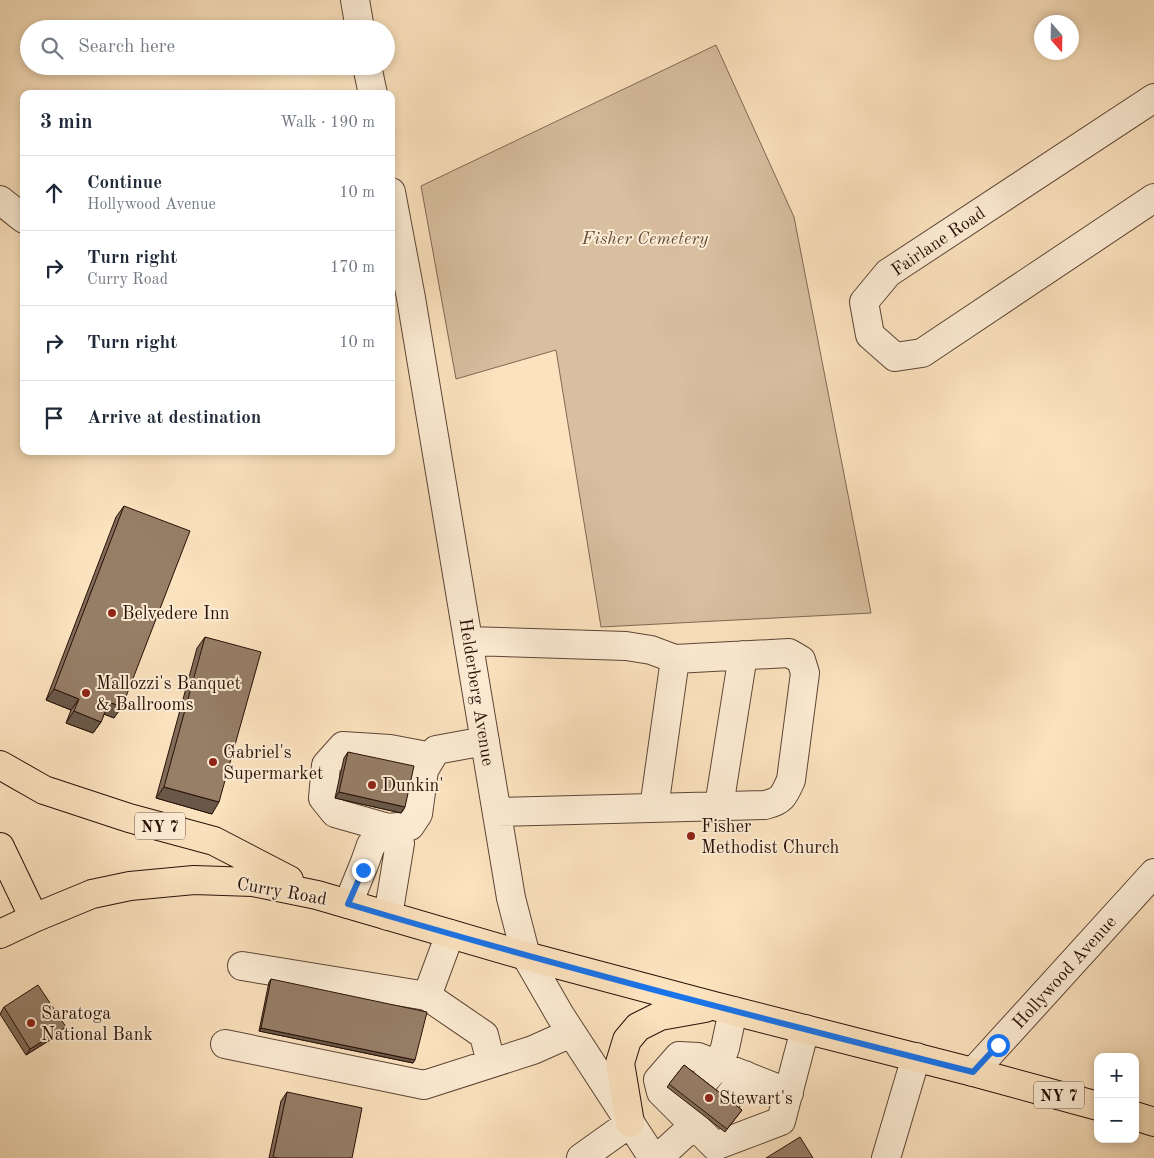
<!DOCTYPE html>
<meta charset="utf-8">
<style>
:root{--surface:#fff;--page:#f2f2f3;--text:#1f2937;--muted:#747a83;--line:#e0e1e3}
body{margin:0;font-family:"Old Standard TT",serif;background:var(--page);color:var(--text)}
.controls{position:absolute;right:15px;bottom:15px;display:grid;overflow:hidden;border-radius:10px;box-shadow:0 2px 8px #0003}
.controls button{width:45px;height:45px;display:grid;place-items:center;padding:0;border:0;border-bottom:1px solid var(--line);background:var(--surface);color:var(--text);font:25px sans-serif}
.compass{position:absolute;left:1034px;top:15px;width:45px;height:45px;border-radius:50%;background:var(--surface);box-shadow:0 2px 8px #0003;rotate:160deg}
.stop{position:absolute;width:15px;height:15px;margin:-11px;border:4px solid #1a73e8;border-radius:50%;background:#fff}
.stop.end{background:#1a73e8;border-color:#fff;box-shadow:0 1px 5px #0008}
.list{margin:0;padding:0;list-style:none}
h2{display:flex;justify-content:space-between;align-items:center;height:65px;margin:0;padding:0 20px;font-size:21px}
h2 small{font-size:16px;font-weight:400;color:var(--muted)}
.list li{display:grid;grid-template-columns:32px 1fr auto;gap:15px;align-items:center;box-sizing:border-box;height:75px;padding:0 20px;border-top:1px solid var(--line)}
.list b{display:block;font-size:19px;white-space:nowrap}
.list p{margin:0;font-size:16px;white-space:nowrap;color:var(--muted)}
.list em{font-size:16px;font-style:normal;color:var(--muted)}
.icon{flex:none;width:28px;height:28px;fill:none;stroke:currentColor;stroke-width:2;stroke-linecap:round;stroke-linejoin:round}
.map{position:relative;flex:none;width:1154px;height:1158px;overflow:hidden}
.search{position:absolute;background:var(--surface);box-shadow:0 2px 8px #0003;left:20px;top:20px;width:375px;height:55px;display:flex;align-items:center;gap:12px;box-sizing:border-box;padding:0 18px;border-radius:28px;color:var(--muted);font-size:19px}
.panel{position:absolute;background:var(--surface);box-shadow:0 2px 8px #0003;left:20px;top:90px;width:375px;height:365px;border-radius:10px}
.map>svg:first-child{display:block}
.green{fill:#d8bfa0;stroke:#806854}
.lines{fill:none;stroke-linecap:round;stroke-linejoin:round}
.minor-casing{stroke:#5d4535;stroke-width:30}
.major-casing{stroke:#281007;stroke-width:30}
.minor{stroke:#fdedd5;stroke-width:28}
.major{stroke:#fce3bf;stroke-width:28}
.wall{fill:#816c59;stroke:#281007}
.shaded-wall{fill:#695848;stroke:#281007}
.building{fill:#967e67;stroke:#281007}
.route{stroke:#1a73e8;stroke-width:6}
.poi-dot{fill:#8f2418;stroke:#fdedd5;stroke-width:2}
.labels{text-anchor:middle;stroke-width:4;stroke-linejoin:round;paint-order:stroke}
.shield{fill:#fdedd5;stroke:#685245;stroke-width:1}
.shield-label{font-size:16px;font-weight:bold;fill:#281007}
.park-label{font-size:18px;font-style:italic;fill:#664d3d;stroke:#fdedd5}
.street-label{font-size:18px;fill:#281007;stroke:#fdedd5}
.poi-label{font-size:18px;fill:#281007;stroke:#fdedd5;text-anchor:start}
</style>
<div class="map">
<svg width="1154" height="1158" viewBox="0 0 1154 1158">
<rect width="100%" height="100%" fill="#fce3bf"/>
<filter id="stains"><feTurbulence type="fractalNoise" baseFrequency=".004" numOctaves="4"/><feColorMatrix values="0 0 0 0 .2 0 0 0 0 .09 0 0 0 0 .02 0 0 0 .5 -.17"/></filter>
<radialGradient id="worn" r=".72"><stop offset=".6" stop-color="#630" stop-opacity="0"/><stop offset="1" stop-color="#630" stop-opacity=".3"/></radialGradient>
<!-- green -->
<path class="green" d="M716 45 794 217 871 613 601 627 556 350 456 379 421 186Z"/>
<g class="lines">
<!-- minor casing -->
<g class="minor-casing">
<path id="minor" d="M355 0 360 29
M367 66 373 94
M1154 98 888 273 864 302 870 335 895 357 922 353 1154 198
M391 192 411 298 511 898 526 956 560 1015 653 1158
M0 200 24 219
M468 641 626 646 651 650 675 659 789 653 801 660 805 673 791 780C784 796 782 801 765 805L497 812
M432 757 390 749 343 746 326 765 323 798 335 813 388 828 410 826 418 814 424 770 436 750 485 741
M719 806 743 655
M654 808 675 659
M348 904 365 862 371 845 388 828 400 843 388 916
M242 966 427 996 484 1035 491 1063
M427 996 450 934
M225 1044 424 1085 533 1050 571 1033
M973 1072 1154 873
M702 1084 719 1064 725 1048 733 1011
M789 1093 698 1057 679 1056 658 1080 661 1092 715 1146 781 1121 805 1029
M725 1102 745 1075
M581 1158 630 1123
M658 1158 694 1125
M886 1158 916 1057"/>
</g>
<!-- major casing -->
<g class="major-casing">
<path id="major" d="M0 765 44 790 129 818 214 841 289 880
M0 847 34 918
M0 934 34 918 92 894 130 886 194 880 253 882 317 895 526 956 714 1006 973 1072 1098 1106
M1135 1116 1154 1122
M630 1123 620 1063 627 1040 638 1027 660 1016 705 1008"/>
</g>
<!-- minor -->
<use href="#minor" class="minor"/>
<!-- major -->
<use href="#major" class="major"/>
</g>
<!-- wall -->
<path class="wall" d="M124 506 114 718 104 714 101 722 93 733 66 723 71 710 46 700 116 517Z
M205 637 212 814 156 798 197 648Z
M348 752 401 813 335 798 344 758Z
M271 979 413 1063 259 1031 269 982Z
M4 1007 61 1033 26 1055 0 1014Z
M684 1065 742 1110 725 1132 667 1087Z
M287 1092 352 1158H269L281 1101Z"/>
<!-- shaded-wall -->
<path class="shaded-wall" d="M54 689 79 699 71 710 46 700Z
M109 702 122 707 114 718 101 713Z
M74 711 101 722 93 733 66 723Z
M164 787 219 802 212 814 156 798Z
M339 792 405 807 401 813 335 798Z
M66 1027 61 1033 26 1055 30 1049Z
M261 1028 415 1060 413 1063 259 1031Z"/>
<!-- building -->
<path class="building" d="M124 506 190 531 122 707 109 702 101 722 74 711 79 699 54 689Z
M205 637 261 652 219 802 164 787Z
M348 752 414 766 405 807 339 792Z
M271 979 427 1012 415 1060 261 1028Z
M38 985 66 1027 30 1049 4 1007Z
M684 1065 742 1110 727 1129 669 1084Z
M287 1092 362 1108 352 1158H278L273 1157Z
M800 1137 813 1158H766Z"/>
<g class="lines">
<!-- route -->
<path class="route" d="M363 870 348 904C555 966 764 1019 973 1072L998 1045"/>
</g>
<!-- markers -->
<g class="poi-dot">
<circle cx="112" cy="613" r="5"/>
<circle cx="86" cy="693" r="5"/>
<circle cx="213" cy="762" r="5"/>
<circle cx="372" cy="785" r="5"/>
<circle cx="691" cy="836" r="5"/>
<circle cx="31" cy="1023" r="5"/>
<circle cx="709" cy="1098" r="5"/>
</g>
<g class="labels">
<!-- shield labels -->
<g class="shield">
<rect x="135" y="812.5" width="50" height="27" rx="4"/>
<rect x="1034" y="1081.5" width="50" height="27" rx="4"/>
</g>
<g class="shield-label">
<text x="160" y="832">NY 7</text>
<text x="1059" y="1101">NY 7</text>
</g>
<!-- park labels -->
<g class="park-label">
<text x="645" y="244">Fisher Cemetery</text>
</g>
<!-- street labels -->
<g class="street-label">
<text transform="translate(938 241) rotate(-34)" y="6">Fairlane Road</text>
<text transform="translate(477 692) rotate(81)" y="6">Helderberg Avenue</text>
<text transform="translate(282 891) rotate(10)" y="6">Curry Road</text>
<text transform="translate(1064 972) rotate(-48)" y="6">Hollywood Avenue</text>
</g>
<!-- poi labels -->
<g class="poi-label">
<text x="122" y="619">Belvedere Inn</text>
<text x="96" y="689">Mallozzi's Banquet<tspan x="96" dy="21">&amp; Ballrooms</tspan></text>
<text x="223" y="758">Gabriel's<tspan x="223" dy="21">Supermarket</tspan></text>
<text x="382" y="791">Dunkin'</text>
<text x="701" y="832">Fisher<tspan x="701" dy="21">Methodist Church</tspan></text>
<text x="41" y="1019">Saratoga<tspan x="41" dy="21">National Bank</tspan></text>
<text x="719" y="1104">Stewart's</text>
</g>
</g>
<rect width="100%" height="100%" filter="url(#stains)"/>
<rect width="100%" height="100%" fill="url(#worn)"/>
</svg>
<div class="controls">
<button>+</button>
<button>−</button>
</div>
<svg class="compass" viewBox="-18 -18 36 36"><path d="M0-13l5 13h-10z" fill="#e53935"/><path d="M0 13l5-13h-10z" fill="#747a83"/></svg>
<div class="stop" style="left:998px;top:1045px"></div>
<div class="stop end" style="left:363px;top:870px"></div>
<div class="search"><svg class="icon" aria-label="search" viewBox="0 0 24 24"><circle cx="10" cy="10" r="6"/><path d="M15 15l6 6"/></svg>Search here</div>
<section class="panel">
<h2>3 min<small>Walk · 190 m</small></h2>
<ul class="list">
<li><svg class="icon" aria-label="ahead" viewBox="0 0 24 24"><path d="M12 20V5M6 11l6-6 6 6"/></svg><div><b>Continue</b><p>Hollywood Avenue</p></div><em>10 m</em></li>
<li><svg class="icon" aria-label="right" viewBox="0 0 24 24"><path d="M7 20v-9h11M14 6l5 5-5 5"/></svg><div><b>Turn right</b><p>Curry Road</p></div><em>170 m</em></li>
<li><svg class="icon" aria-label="right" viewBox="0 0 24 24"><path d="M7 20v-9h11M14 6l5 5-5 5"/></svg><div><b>Turn right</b></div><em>10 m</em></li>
<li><svg class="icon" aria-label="arrive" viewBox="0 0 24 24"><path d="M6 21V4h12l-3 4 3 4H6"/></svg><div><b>Arrive at destination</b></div></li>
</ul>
</section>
</div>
